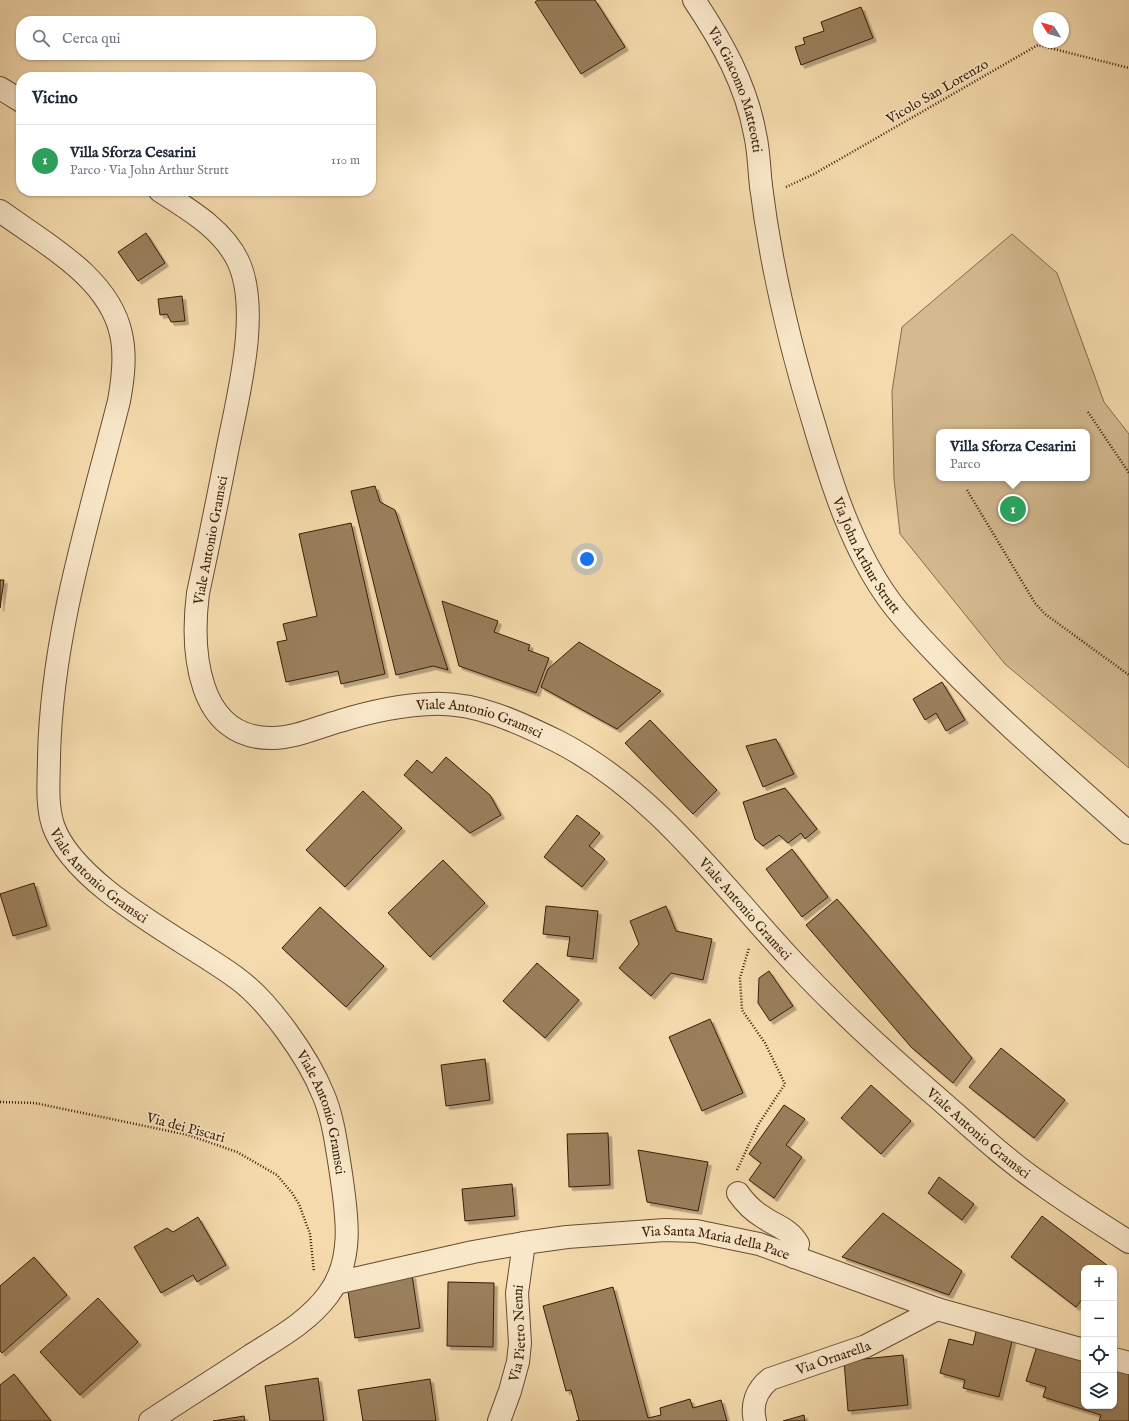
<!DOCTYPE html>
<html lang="it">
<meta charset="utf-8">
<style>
:root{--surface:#fff;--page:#f2f2f3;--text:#1f2937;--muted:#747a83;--line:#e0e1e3;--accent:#8f2418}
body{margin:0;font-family:"IM FELL English",serif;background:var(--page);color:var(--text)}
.controls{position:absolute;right:12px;bottom:12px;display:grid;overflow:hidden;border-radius:8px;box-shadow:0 1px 3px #0004}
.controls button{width:36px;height:36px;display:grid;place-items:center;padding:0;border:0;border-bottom:1px solid var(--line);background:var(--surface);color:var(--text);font:20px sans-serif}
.compass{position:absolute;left:1033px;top:12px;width:36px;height:36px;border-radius:50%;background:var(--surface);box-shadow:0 1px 3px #0004;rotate:307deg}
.you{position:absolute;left:587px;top:559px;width:14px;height:14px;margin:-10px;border:3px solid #fff;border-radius:50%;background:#1a73e8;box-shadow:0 0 0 6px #1a73e833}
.badge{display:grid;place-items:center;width:26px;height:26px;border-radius:50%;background:var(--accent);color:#fff;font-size:13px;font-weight:700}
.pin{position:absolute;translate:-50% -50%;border:2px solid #fff;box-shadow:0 1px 4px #0006}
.popup{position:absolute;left:936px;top:429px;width:154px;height:52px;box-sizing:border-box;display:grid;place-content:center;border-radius:8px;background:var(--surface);filter:drop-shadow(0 1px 3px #0005);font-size:13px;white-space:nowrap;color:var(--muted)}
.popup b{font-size:15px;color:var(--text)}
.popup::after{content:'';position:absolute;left:50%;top:100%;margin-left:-8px;border:8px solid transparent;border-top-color:var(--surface)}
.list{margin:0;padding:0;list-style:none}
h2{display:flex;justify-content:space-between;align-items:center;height:52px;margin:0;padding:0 16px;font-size:17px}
h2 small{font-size:13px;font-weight:400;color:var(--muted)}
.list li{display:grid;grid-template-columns:26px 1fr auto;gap:12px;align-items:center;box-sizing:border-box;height:72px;padding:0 16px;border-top:1px solid var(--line)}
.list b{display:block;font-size:15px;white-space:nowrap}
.list p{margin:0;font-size:13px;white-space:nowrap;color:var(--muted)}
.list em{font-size:13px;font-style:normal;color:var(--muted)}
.icon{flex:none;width:22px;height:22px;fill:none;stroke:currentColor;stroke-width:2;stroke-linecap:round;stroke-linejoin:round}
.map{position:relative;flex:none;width:1129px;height:1421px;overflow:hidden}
.search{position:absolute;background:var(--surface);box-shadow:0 1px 3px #0004;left:16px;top:16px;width:360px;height:44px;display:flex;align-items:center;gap:10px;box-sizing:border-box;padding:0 14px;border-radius:16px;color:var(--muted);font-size:15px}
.panel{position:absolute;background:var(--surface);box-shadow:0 1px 3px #0004;left:16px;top:72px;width:360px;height:124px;border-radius:16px}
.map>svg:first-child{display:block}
.green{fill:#d4ba90;stroke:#866c4a;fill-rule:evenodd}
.building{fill:#9a7f5c;stroke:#391d05;filter:url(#shadow)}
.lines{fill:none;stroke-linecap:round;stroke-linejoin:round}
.pedestrian-casing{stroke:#684c2f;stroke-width:24}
.minor-casing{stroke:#684c2f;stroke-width:24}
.tertiary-casing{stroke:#684c2f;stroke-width:24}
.path{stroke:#391d05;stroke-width:2.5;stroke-dasharray:1 2;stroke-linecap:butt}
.pedestrian{stroke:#f8e7c9;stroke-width:22}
.minor{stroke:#f8e7c9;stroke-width:22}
.tertiary{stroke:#f8e7c9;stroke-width:22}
.labels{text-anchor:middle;stroke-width:3;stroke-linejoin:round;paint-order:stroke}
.street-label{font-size:14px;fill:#391d05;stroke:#f8e7c9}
</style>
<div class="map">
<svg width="1129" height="1421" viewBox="0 0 1129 1421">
<defs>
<filter id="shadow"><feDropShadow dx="3.5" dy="3.5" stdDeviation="0" flood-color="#0004"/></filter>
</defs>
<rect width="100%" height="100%" fill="#f4daac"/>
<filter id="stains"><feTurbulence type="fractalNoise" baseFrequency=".005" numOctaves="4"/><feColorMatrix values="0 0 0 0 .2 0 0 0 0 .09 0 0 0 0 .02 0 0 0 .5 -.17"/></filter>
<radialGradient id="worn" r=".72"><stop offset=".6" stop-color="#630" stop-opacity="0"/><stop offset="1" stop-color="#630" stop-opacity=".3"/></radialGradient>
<!-- green -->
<path class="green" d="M1012 234 1057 273 1104 402 1129 434V768L1005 664 900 534 894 479 892 391 902 327ZM939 432H1087V478H939Z"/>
<!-- building -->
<path class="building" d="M538 0H595L625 47 581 74 535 2Z
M861 7 873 38 801 65 795 47 805 44 803 38 824 31 821 22Z
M146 233 165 263 138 281 118 252Z
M182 296 185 321 171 322 167 314 160 315 158 299Z
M375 486 380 502 395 510 448 670 433 666 396 675 351 491Z
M351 523 385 674 341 684 338 671 286 682 277 642 287 640 283 624 317 616 299 534Z
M0 580H4L0 608Z
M442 601 498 621 494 632 530 645 528 650 549 658 536 693 459 666Z
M579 642 661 691 617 729 541 687 548 669Z
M942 682 965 720 946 731 936 713 925 720 913 699Z
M650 720 717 790 693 814 625 743Z
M776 739 794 774 763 787 746 746Z
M446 757 490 795 501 815 470 833 404 775 417 760 432 773Z
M785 788 817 829 805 839 801 833 788 843 779 835 763 846 755 839 743 802Z
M363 791 402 828 345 887 306 850Z
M577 815 600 833 589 846 605 859 582 887 544 857Z
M792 849 828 897 802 917 766 869Z
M443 860 485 903 430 957 388 913Z
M34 883 47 926 13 936 0 894Z
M837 899 972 1058 953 1083 911 1047 806 925Z
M546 906 598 911 593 959 567 956 570 937 543 934Z
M666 906 676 931 712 939 703 980 671 973 651 996 619 968 639 944 630 921Z
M320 907 384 966 346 1007 282 948Z
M537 963 579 1000 545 1038 503 1001Z
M769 971 793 1006 770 1021 758 1003 759 978Z
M710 1019 743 1093 702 1111 669 1037Z
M1001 1048 1065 1100 1034 1138 969 1087Z
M485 1059 490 1100 446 1106 441 1065Z
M871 1085 911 1121 881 1154 841 1118Z
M784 1105 805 1119 786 1145 802 1157 774 1198 749 1180 761 1163 749 1154Z
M608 1133 610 1185 569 1187 567 1134Z
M638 1150 708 1162 698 1211 647 1202Z
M939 1177 974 1204 962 1220 928 1193Z
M512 1184 515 1216 465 1221 462 1189Z
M883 1213 962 1271 949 1295 842 1257Z
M1042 1216 1108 1266 1106 1268H1084V1297L1076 1307 1011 1257Z
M198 1217 226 1265 197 1282 193 1275 161 1293 134 1247 167 1228 173 1232Z
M34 1257 67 1295 2 1353 0 1351V1286Z
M412 1275 420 1328 355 1338 347 1285Z
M448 1282 494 1283 493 1347 447 1346Z
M613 1287 648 1418 661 1415 660 1408 690 1399 693 1408 721 1400 727 1421H576L579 1420 571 1390 566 1391 543 1306Z
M98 1298 138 1342 80 1395 40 1352Z
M977 1328 1013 1337 999 1397 963 1388 965 1380 940 1373 949 1339 973 1345Z
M1037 1346 1084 1360V1406H1114V1370L1129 1374V1421H1099L1101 1415 1043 1397 1046 1387 1026 1381Z
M903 1355 908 1405 848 1411 844 1361Z
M14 1374 51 1421H0V1385Z
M318 1378 324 1421H270L265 1386Z
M430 1379 436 1421H363L358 1390Z
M804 1415 805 1421H783Z
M244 1416 245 1421H213Z"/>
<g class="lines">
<!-- pedestrian casing -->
<g class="pedestrian-casing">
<g id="pedestrian">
<path id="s1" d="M761 186C771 267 790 346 814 424 832 485 852 549 890 601 907 624 927 644 947 665 1004 724 1068 778 1129 833"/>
</g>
</g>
<!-- minor casing -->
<g class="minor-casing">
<g id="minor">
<path id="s2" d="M694 0C722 42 746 84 755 134 759 151 759 169 761 186"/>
<path d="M738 1193C745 1203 753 1211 763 1217 776 1226 790 1229 798 1244L794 1257"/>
<path id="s3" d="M336 1283 473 1252 524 1243 567 1237 665 1230 696 1231 759 1244 937 1309 1084 1350"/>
<path d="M1114 1359 1129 1363"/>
<path id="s4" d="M499 1421 510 1391 518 1362 520 1343 517 1293 524 1243"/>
<path id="s5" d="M755 1421C751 1405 756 1390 770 1379L866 1346 937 1309"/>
</g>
</g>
<!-- tertiary casing -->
<g class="tertiary-casing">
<g id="tertiary">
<path d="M0 88 21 101"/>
<path id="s6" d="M160 191C188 209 223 229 238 261 262 312 236 403 226 457 217 502 208 548 198 593 191 649 196 740 273 738 295 738 318 727 340 721 369 712 401 705 432 704 476 702 518 722 557 741 659 793 724 890 802 971 845 1016 891 1058 939 1099 972 1128 1004 1158 1040 1183 1069 1204 1099 1223 1129 1242"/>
<path id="s7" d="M0 211C44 243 109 277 121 334 126 356 123 379 119 401 89 519 52 633 49 756 49 779 46 803 53 825 74 887 187 941 238 979 270 1003 308 1057 323 1094 333 1117 336 1143 340 1167 346 1209 356 1258 328 1295 308 1322 278 1338 250 1356 217 1378 183 1399 150 1421"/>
</g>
</g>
<!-- path -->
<path class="path" d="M786 187 814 174 1038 45 1129 68
M1088 412 1129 473
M967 490 1035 603 1045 614 1129 675
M0 1102 35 1103 188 1135 237 1152 277 1175 292 1193 299 1204 310 1234 314 1272
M737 1170 758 1125 785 1084 765 1043 742 1010 740 978 749 948"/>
<!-- pedestrian -->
<use href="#pedestrian" class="pedestrian"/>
<!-- minor -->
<use href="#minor" class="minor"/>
<!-- tertiary -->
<use href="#tertiary" class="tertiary"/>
</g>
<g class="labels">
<!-- street labels -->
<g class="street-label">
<text dy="5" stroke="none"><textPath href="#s2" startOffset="100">Via Giacomo Matteotti</textPath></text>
<text transform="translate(937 91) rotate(-30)" y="5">Vicolo San Lorenzo</text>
<text transform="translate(210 540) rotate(-79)" y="5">Viale Antonio Gramsci</text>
<text dy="5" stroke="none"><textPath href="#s1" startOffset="386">Via John Arthur Strutt</textPath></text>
<text dy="5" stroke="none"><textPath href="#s6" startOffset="845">Viale Antonio Gramsci</textPath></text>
<text dy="5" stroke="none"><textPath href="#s7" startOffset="746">Viale Antonio Gramsci</textPath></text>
<text dy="5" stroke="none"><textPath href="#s6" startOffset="1181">Viale Antonio Gramsci</textPath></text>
<text dy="5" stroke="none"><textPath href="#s7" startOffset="1082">Viale Antonio Gramsci</textPath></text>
<text transform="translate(186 1127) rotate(15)" y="5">Via dei Piscari</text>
<text dy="5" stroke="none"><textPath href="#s6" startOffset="1505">Viale Antonio Gramsci</textPath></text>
<text dy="5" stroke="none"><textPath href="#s3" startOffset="386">Via Santa Maria della Pace</textPath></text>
<text dy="5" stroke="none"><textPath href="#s4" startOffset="91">Via Pietro Nenni</textPath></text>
<text dy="5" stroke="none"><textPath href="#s5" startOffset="114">Via Ornarella</textPath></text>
</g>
</g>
<rect width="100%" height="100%" filter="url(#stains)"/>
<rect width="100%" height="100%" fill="url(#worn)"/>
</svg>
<div class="controls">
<button>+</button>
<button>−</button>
<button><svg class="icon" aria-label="locate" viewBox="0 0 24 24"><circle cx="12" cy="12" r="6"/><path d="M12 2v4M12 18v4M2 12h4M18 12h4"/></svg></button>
<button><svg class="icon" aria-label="layers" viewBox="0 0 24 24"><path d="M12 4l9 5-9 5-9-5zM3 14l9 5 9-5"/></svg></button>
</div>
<svg class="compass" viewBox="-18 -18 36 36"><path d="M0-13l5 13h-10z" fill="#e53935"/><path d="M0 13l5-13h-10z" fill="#747a83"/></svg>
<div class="you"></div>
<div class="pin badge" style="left:1013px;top:509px;background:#2e9e5b">1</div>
<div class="popup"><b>Villa Sforza Cesarini</b>Parco</div>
<div class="search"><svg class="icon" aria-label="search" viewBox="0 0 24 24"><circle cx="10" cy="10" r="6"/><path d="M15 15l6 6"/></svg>Cerca qui</div>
<section class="panel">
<h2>Vicino<small></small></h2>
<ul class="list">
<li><span class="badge" style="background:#2e9e5b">1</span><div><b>Villa Sforza Cesarini</b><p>Parco · Via John Arthur Strutt</p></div><em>110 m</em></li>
</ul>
</section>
</div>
